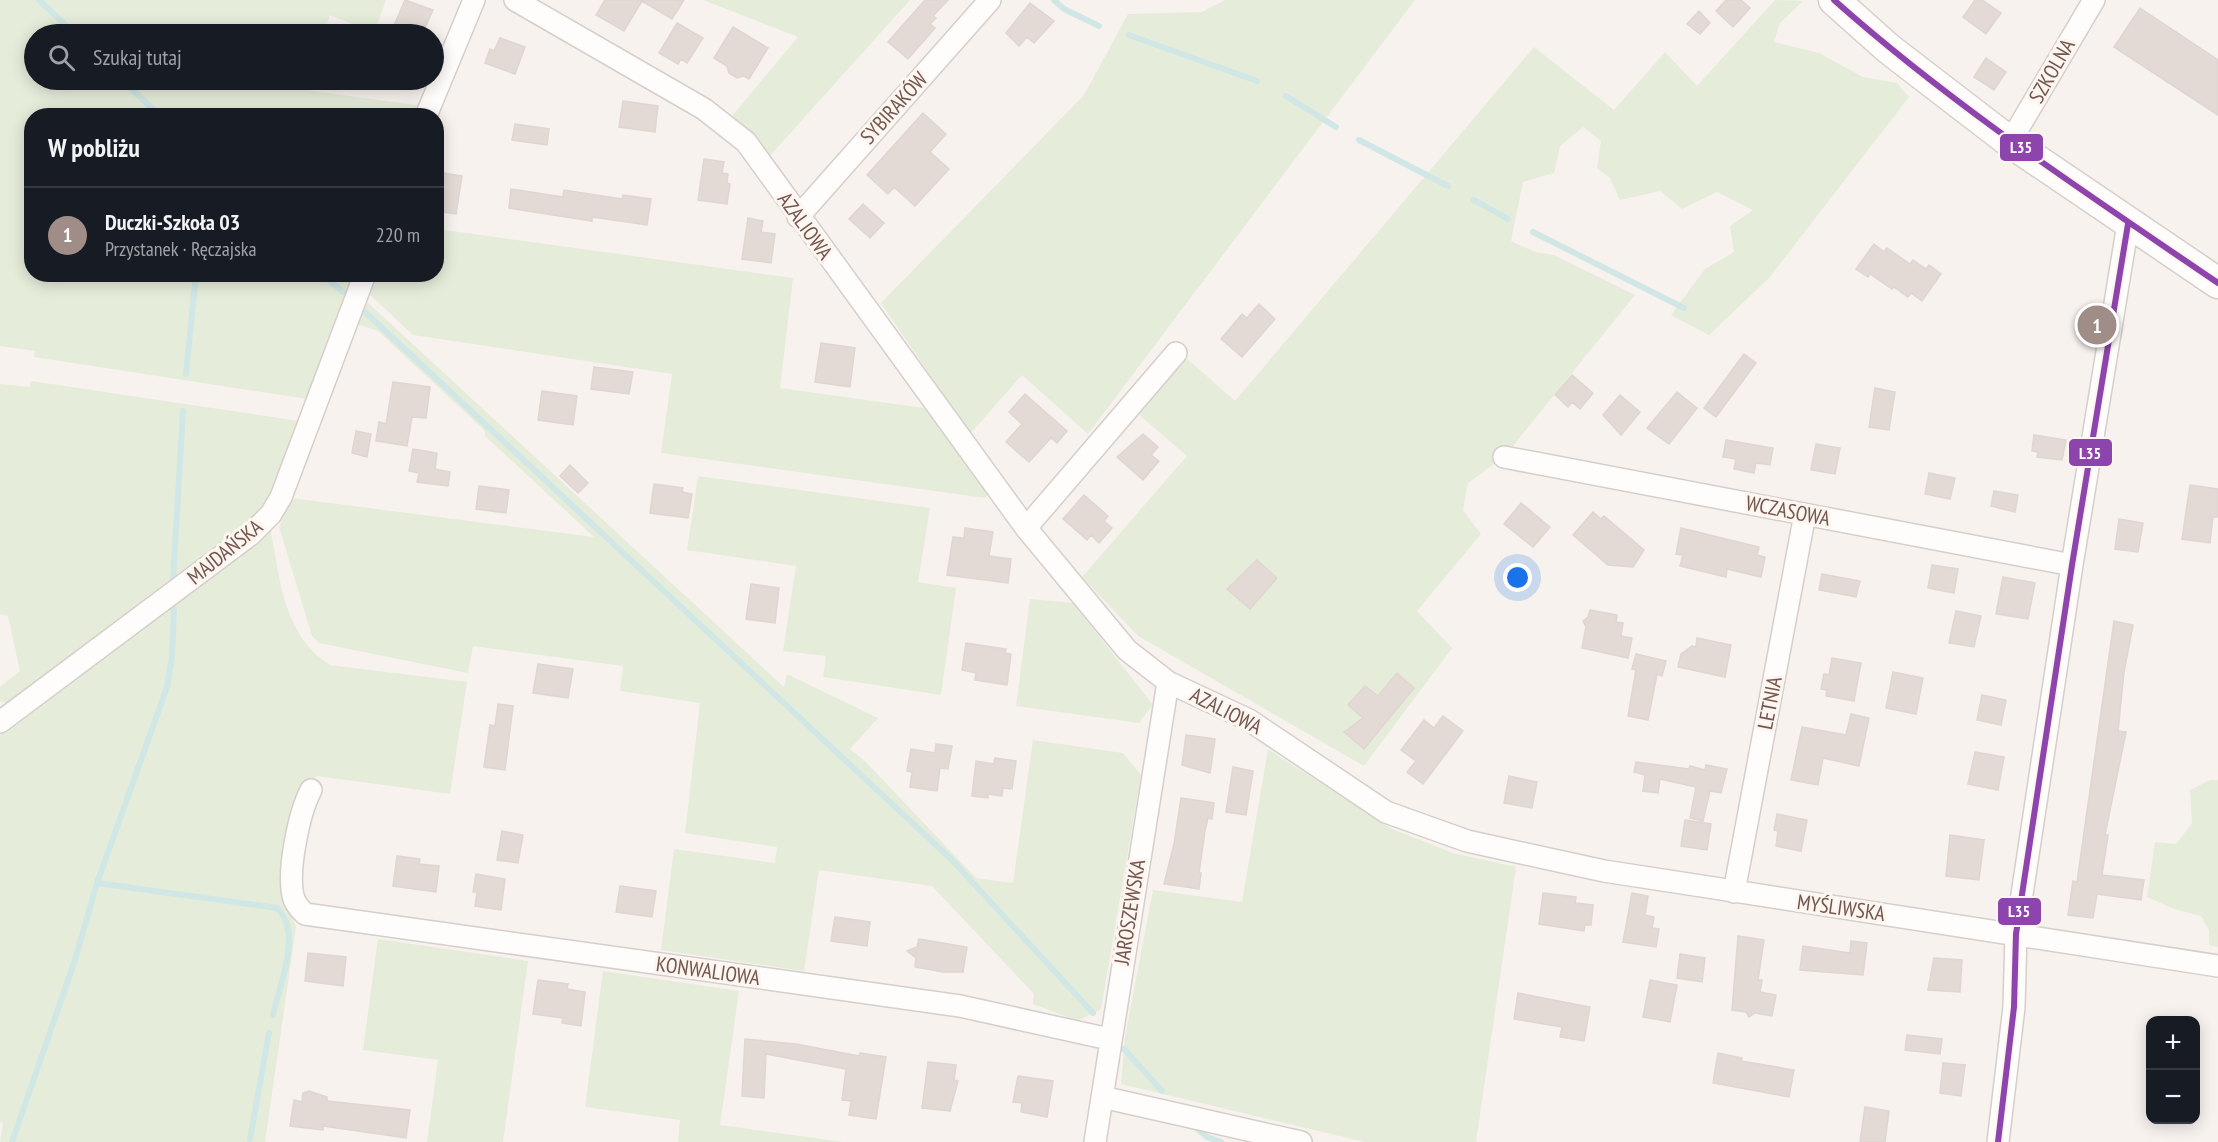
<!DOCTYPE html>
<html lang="pl">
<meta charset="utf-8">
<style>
:root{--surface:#171b24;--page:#242831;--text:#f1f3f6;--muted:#9ea1a6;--line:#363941;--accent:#a18d87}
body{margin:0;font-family:"PT Sans Narrow",sans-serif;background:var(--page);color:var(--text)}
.controls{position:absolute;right:18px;bottom:18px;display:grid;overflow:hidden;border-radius:12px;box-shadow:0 3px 15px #0003}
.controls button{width:54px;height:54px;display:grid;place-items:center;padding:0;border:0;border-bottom:2px solid var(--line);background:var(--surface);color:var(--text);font:30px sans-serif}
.you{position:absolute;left:1518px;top:578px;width:21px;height:21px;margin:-15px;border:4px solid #fff;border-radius:50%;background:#1a73e8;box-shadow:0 0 0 9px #1a73e833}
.badge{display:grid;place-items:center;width:39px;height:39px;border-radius:50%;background:var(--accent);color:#fff;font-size:20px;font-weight:700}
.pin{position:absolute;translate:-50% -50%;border:3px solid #fff;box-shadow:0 2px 6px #0006}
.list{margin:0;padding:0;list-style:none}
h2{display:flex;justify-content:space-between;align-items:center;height:78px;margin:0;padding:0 24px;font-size:26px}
h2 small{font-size:20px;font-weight:400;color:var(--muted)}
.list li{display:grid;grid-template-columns:39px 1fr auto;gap:18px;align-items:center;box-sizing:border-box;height:96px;padding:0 24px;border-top:2px solid var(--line)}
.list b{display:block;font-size:22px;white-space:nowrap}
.list p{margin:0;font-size:20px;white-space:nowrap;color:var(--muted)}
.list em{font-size:20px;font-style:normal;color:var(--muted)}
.icon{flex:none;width:33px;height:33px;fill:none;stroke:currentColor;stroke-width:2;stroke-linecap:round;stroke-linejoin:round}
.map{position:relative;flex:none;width:2218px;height:1142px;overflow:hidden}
.search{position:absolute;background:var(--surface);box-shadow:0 3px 15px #0003;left:24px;top:24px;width:420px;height:66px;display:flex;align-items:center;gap:15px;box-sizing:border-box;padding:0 21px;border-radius:33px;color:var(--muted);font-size:22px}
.panel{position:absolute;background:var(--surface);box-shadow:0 3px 15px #0003;left:24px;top:108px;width:420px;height:174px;border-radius:24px}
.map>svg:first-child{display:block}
.green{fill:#e6ecda}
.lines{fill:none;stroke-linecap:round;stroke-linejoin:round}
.stream{stroke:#d0e7e6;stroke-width:6}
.building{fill:#e3dad5;stroke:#dfd5d1;stroke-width:1.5}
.minor-casing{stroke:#d6ceca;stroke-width:24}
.secondary-casing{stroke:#d6ceca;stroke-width:33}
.minor{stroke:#fefdfc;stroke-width:21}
.secondary{stroke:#fefdfc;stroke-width:30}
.bus-1-casing{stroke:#fdf6f0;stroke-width:10}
.bus-1{stroke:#8e44ad;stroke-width:6}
.labels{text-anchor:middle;stroke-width:6;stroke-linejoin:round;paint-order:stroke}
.street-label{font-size:21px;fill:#73574f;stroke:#fdf6f0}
.line-badge{stroke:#fdf6f0;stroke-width:2}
.badge-label{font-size:16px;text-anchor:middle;font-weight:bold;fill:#fff}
</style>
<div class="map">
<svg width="2218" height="1142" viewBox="0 0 2218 1142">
<rect width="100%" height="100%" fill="#f7f2ee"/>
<!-- green -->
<path class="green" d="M0 0H386L374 33 330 15 323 34H34V80H309L306 90 423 106 418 116H32V274L354 275 307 399 34 357 35 351 0 346Z
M703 0H910L768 158 732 116 798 37Z
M1225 0H1415L1088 434 1022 375 970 434 881 303 1084 95 1128 14 1202 12Z
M1775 0 1803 1 1780 23 1774 42 1819 53 1863 77 1897 83 1909 97 1769 278 1709 335 1671 315 1705 269 1734 252 1730 226 1753 210 1717 192 1682 209 1660 191 1620 200 1610 178 1597 168 1601 141 1583 127 1560 146 1554 173 1523 182 1511 241 1535 252 1554 255 1635 295 1504 457 1468 483 1463 510 1481 534 1417 611 1452 648 1364 766 1138 636 1082 577 1187 456 1137 413 1185 357 1235 401 1534 47 1614 110 1665 52 1697 86Z
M437 229 793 278 780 388 924 408 988 494 985 498 661 453 672 374 413 335 366 291 374 275 436 274Z
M364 299 784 687 787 674 878 718 850 749 865 761 976 878 1013 883 1033 740 1123 753 1141 775 1101 1009 1078 1021 1033 1004 1034 994 932 886 819 870 804 971 661 950 674 849 775 863 777 847 685 833 700 703 620 691 623 666 473 646 468 673 319 643 312 636 279 527 291 498 594 537 485 436V431L378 331 354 323Z
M31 381 299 421 272 495 245 530 6 704 0 701V687L20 671 8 616 0 614V384L30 387Z
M698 476 930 508 918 582 956 588 941 695 823 677 826 656 783 651 796 566 687 550Z
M270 527C280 578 283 635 330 665L467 682 450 794 317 776 303 788 290 911 296 927 265 1142H0L3 1123 0 1122V732Z
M1030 599 1073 603 1153 705 1139 723 1016 706Z
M1268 749 1392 829 1453 853 1516 867 1476 1142H1365L1121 1084 1125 1037 1153 890 1242 902Z
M2210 780H2218V947L2209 945V930L2201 916 2174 909 2147 897 2155 842 2176 844 2192 823 2190 790Z
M378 939 528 961 503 1142H427L438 1060 363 1050Z
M603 971 739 991 720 1125 843 1142H678L680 1120 585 1107Z"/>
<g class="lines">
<!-- stream -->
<path class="stream" d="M39 0 75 34
M1054 0 1064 9 1099 26
M1129 35 1257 81
M122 80 160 116
M1286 96 1336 127
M1359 140 1448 186
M1474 200 1508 219
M1533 232 1684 308
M322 274 343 292
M364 311 952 860 1093 1013
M186 374 196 274
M173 580 183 411
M97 883 277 908C303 932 279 986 273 1015
M1124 1049 1162 1091
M1194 1126 1207 1137 1221 1142
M250 1139 269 1033
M12 1142 74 963 97 883 167 687 172 657 174 609"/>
</g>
<!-- building -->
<path class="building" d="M405 0 433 10 422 34H410L393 28Z
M605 0H684L672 19 642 1 624 31 596 15Z
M925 0H948L933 16 936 18 930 24 935 28 908 59 888 42Z
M1726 0H1741L1750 8 1733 27 1716 11Z
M1975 0H1982L2001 13 1986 34 1963 17Z
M1030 3 1054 21 1034 43 1027 37 1019 46 1006 33Z
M2140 8 2218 60V115L2114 47Z
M1699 11 1710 23 1700 34 1687 24Z
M677 23 703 38 687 63 681 59 678 64 659 53Z
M733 27 768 48 749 79 744 76 737 78 729 73 727 66 714 58Z
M500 38 525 47 515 74 485 63 490 49 494 51Z
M1986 58 2006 72 1994 90 1974 77Z
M623 101 658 106 655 132 619 127Z
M923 113 946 134 930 152 949 169 915 206 894 187 888 194 867 175Z
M515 124 549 129 547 145 512 140Z
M704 159 724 162 722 173 728 174 727 183 730 184 727 204 698 200Z
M436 172 462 176 456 214 436 211Z
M511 189 563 197 564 190 622 199 623 195 651 199 647 225 592 217V221L509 208Z
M863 204 884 223 870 238 849 219Z
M748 218 763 221 761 232 775 234 771 263 742 259Z
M1874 244 1884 252 1887 248 1910 264 1913 260 1926 269 1929 265 1941 274 1922 301 1911 293 1908 297 1894 287 1892 289 1870 274 1868 277 1856 269Z
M1259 304 1275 319 1242 357 1221 339 1242 314 1247 318Z
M821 343 855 348 850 387 815 382Z
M1744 354 1756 363 1716 417 1704 408Z
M594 367 633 372 629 394 591 389Z
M1572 375 1593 393 1580 409 1572 402 1568 407 1555 395Z
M393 382 430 387 426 418 412 417 407 446 376 441 379 422 386 424Z
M1875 388 1895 392 1889 430 1869 427Z
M542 391 577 396 573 425 538 420Z
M1677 392 1697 408 1669 444 1647 428Z
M1025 394 1067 431 1057 443 1051 438 1029 462 1006 442 1022 424 1009 412Z
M1620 395 1640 412 1621 435 1603 415Z
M356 431 371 434 367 457 352 453Z
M1143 434 1158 447 1151 455 1159 461 1143 480 1117 457Z
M2034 435 2066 440 2062 460 2037 457 2038 452 2032 451Z
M1726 440 1773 448 1770 465 1756 463 1754 473 1734 469 1736 459 1723 457Z
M1816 444 1840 448 1835 474 1811 470Z
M413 449 437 453 435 469 450 472 448 486 417 482 419 473 409 471Z
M570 465 588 483 578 493 560 476Z
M1929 473 1955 478 1950 499 1925 494Z
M654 484 683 488 682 492 692 494 688 518 650 513Z
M2190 485 2218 489V517H2213L2210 543 2182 539Z
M479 486 509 490 506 513 476 509Z
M1994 491 2018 495 2015 512 1991 506Z
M1084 495 1108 516 1104 521 1112 528 1099 543 1091 535 1087 540 1063 519Z
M1521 503 1550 527 1533 547 1504 524Z
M1593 512 1601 519 1604 516 1644 550 1633 567 1608 565 1573 535Z
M2119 519 2143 523 2138 552 2115 549Z
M965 528 993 532 989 556 1011 559 1008 583 947 575 953 537 964 538Z
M1681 528 1759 547 1757 555 1765 557 1761 577 1727 569 1726 577 1680 566 1683 555 1676 554Z
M1257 560 1277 578 1250 609 1227 589Z
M1932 565 1958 569 1954 593 1928 588Z
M1822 574 1860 581 1856 597 1819 590Z
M2003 577 2035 583 2028 619 1996 614Z
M751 584 779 588 775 623 746 619Z
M1590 610 1617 615 1616 622 1623 623 1621 636 1632 638 1628 658 1582 648 1586 627 1583 621 1588 617Z
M1956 611 1981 616 1974 647 1949 643Z
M2114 621 2133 625 2124 672 2118 731 2126 732 2105 835H2108L2102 875 2144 880 2141 900 2097 894 2093 918 2068 915 2073 881 2077 882Z
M1697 638 1731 645 1725 677 1678 667 1681 654 1692 646 1696 647Z
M966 643 1006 649 1005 653 1011 654 1007 685 975 680 976 673 962 670Z
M1636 654 1666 661 1662 676 1657 674 1648 720 1628 716 1636 670 1632 669Z
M1832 658 1861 663 1854 701 1826 696 1827 690 1821 689 1824 674 1829 675Z
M538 664 573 669 568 698 533 693Z
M1893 672 1923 678 1916 714 1886 708Z
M1397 673 1414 688 1364 749 1344 732 1363 718 1348 705 1365 686 1378 696Z
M1982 695 2006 700 2001 725 1977 720Z
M498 704 513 706 505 770 484 767 490 725 495 726Z
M1851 714 1869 718 1859 766 1823 758 1818 785 1791 780 1802 727 1846 735Z
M1443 716 1463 731 1423 784 1407 772 1416 761 1401 750 1424 720 1434 728Z
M1186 735 1215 739 1210 773 1182 765Z
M936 744 952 746 948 769 940 768 937 791 910 787 912 772 907 771 911 749 935 753Z
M1975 752 2004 757 1998 790 1968 784Z
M995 758 1016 761 1012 789 1003 788 1002 796 988 794V798L972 796 976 761 994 764Z
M1636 762 1689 769 1690 766 1705 770 1706 765 1727 769 1721 793 1710 791 1703 821 1690 818 1696 787 1660 779 1658 793 1643 791 1645 775 1634 772Z
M1233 767 1253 771 1246 815 1226 812Z
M1509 776 1537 782 1532 808 1504 803Z
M1181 798 1214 803 1212 819 1208 818 1205 831 1199 873H1201L1199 889 1164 884 1174 844Z
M1777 814 1807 820 1801 851 1776 846 1778 831 1774 830Z
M1685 820 1711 824 1707 850 1681 846Z
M502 831 523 835 518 863 497 860Z
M1950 835 1984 840 1979 880 1946 876Z
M397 856 420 859 419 864 439 866 436 892 393 886Z
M476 874 505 879 501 910 475 906 477 892H473Z
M620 886 656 891 652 917 616 912Z
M1543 893 1576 897 1575 903 1593 905 1591 925H1585L1584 931 1539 924Z
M1632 893 1648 896 1645 915 1654 917 1652 928 1659 929 1656 947 1623 942Z
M835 917 870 922 867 946 831 941Z
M1738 936 1764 940 1758 980H1762L1760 992 1776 995 1772 1016 1755 1013 1749 1017 1746 1012 1732 1010Z
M919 939 967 947 963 972H943L915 967 916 958 907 951 917 947Z
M1851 941 1867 943 1863 975 1800 970 1803 946 1850 953Z
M308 953 346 957 343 986 305 981Z
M1680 954 1705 958 1702 982 1677 978Z
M1934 958 1962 960 1960 992 1928 990Z
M538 980 568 984 567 989 585 992 581 1026 562 1023 563 1018 533 1014Z
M1650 980 1677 985 1670 1022 1643 1017Z
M1518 993 1590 1007 1584 1041 1560 1037 1562 1027 1514 1019Z
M1907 1035 1942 1039 1940 1054 1905 1050Z
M745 1039 796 1044 859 1056 860 1053 886 1057 876 1119 849 1115 851 1101 842 1100 846 1069 766 1054 764 1098 742 1096Z
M1718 1053 1742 1058 1741 1061 1794 1070 1789 1097 1713 1083Z
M928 1062 956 1065 954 1080 958 1081 950 1111 922 1108Z
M1943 1063 1965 1065 1961 1096 1940 1093Z
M1018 1076 1053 1081 1047 1117 1021 1112 1022 1103 1013 1102Z
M309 1091 327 1097V1101L410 1110 406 1138 323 1126V1130L290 1126 294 1100 302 1102 303 1093Z
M1865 1107 1889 1111 1885 1142H1860Z"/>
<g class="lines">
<!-- minor casing -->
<g class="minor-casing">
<path id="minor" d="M515 0 704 109 746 142 1026 528 1127 650 1168 682 1249 720 1386 812 1467 841 1604 871 2218 966
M426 116 474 0
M2010 142 2094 0
M798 217 990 0
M1504 457 2072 565
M1026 528 1176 353
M0 722 250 535 271 514 281 497 365 274
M311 790C299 813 286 874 294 899 296 905 300 909 305 914L960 1006 1109 1039
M1734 892 1805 514
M1102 1097 1301 1142
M1095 1142 1168 682
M1998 1142 2014 1007 2016 934 2072 565 2128 224"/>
</g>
<!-- secondary casing -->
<g class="secondary-casing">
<path id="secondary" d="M1834 0 1889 49 2010 142 2218 283"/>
</g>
<!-- minor -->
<use href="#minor" class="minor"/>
<!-- secondary -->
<use href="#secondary" class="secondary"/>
<!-- bus-1 casing -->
<g class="bus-1-casing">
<path id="bus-1" d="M1834 0C1953 106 2086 193 2218 283
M1998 1142 2014 1007 2016 934 2072 565 2128 224"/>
</g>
<!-- bus-1 -->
<use href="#bus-1" class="bus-1"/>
</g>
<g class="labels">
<!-- street labels -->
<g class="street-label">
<text transform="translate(2052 71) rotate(-60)" y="7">SZKOLNA</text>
<text transform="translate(894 108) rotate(-48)" y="7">SYBIRAKÓW</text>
<text transform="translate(805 226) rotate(54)" y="7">AZALIOWA</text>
<text transform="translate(1788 511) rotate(11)" y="7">WCZASOWA</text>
<text transform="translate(225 552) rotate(-39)" y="7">MAJDAŃSKA</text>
<text transform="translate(1770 703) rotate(-79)" y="7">LETNIA</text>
<text transform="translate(1226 711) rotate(27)" y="7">AZALIOWA</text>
<text transform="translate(1841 908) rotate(8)" y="7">MYŚLIWSKA</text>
<text transform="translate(1130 912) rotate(-81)" y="7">JAROSZEWSKA</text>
<text transform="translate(708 971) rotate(8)" y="7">KONWALIOWA</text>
</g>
</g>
<g class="line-badge">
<rect x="1999" y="133" width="45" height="29" rx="6" fill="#8e44ad"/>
<rect x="2068" y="438" width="45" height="29" rx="6" fill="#8e44ad"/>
<rect x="1997" y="897" width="45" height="29" rx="6" fill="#8e44ad"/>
</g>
<g class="badge-label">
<text x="2021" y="153">L35</text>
<text x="2090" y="459">L35</text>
<text x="2019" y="917">L35</text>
</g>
</svg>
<div class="controls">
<button>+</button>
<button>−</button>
</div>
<div class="you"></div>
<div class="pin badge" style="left:2097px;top:325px">1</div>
<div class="search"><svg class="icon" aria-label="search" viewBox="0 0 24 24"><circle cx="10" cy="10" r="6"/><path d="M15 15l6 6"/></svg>Szukaj tutaj</div>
<section class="panel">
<h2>W pobliżu<small></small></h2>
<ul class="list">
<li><span class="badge">1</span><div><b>Duczki-Szkoła 03</b><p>Przystanek · Ręczajska</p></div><em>220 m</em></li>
</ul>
</section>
</div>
